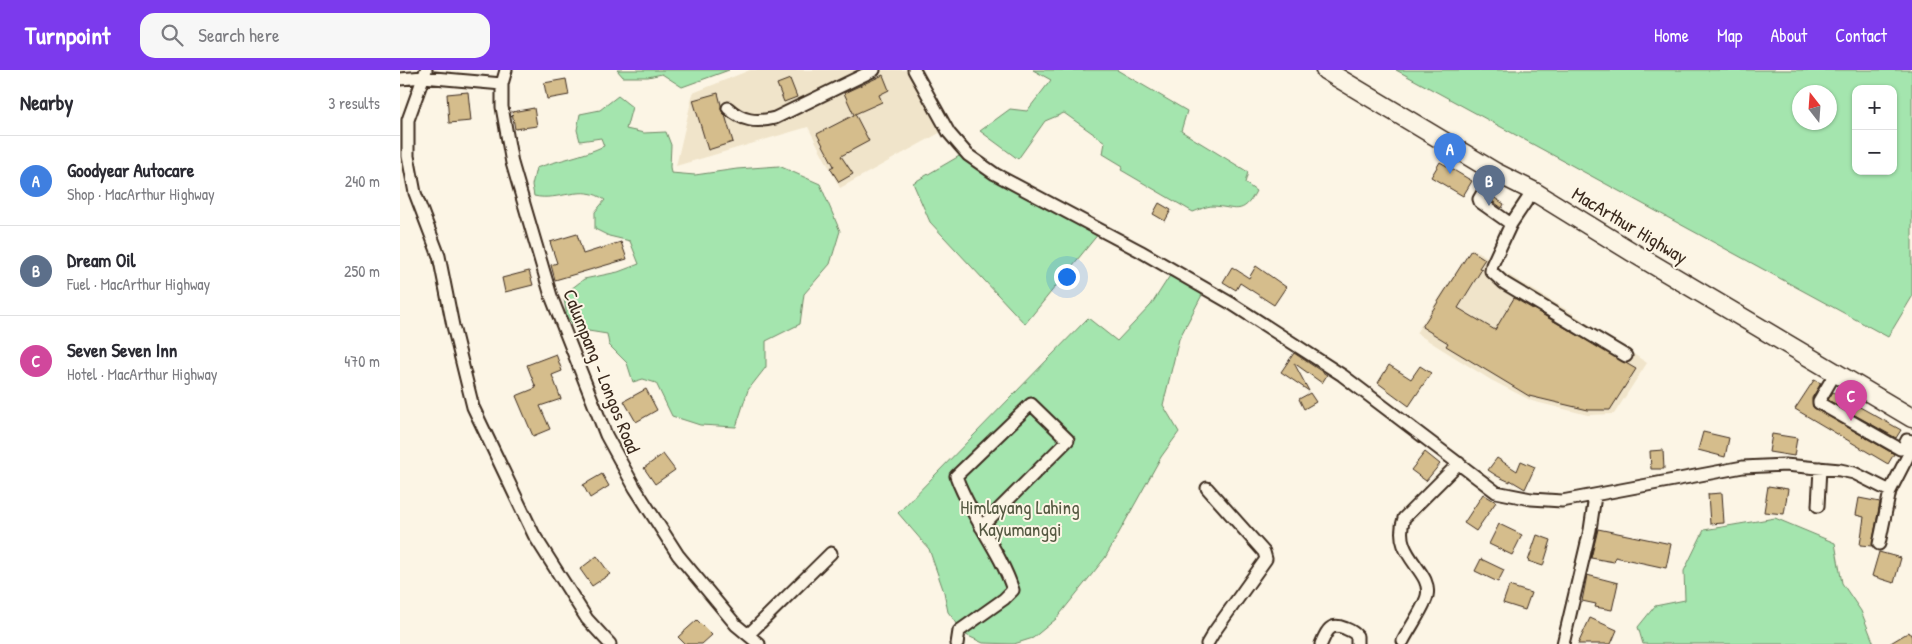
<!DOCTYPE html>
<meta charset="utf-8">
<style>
:root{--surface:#fff;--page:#f7f7f7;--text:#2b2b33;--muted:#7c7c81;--line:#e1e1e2;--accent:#7c3aed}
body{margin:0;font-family:"Patrick Hand",sans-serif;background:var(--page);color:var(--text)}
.controls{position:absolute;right:15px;top:15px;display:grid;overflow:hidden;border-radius:10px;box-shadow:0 1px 4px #0004}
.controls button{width:45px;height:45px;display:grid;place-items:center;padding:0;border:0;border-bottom:1px solid var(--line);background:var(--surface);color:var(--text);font:25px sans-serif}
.compass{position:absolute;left:1392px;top:15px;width:45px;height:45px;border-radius:50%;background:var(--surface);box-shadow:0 1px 4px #0004;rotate:343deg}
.you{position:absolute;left:666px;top:206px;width:18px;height:18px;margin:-12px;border:4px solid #fff;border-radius:50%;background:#1a73e8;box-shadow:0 0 0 8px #1a73e833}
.badge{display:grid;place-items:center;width:32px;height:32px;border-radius:50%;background:var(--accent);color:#fff;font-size:16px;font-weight:700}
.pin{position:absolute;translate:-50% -41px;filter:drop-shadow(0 1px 2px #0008)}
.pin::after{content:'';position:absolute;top:26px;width:18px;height:15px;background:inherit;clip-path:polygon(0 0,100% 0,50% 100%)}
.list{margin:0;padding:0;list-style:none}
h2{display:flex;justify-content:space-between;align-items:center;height:65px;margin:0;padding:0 20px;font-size:21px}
h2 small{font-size:16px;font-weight:400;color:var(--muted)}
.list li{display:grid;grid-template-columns:32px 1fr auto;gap:15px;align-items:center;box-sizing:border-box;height:90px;padding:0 20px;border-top:1px solid var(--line)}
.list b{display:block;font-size:19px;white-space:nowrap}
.list p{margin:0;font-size:16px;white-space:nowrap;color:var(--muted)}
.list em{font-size:16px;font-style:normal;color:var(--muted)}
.icon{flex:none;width:28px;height:28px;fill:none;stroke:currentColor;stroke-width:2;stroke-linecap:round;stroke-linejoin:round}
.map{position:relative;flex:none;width:1512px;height:574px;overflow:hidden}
header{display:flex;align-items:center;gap:30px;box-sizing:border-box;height:70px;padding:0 25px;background:var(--accent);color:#fff}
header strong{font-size:24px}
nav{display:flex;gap:28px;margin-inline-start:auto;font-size:18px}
.search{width:350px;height:45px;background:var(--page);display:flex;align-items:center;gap:12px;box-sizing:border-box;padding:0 18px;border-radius:15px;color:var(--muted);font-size:19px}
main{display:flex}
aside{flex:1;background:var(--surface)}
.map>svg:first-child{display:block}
.built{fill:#f0e4ca}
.green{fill:#a4e5ae;stroke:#708866;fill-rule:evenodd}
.building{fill:#d5bd8c;stroke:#3b2a1e}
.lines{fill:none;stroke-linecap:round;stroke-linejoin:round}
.minor-casing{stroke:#3b2a1e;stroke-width:15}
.highway-casing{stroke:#3b2a1e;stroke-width:21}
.minor{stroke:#fcf5e5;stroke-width:11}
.highway{stroke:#fcf5e5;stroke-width:18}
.labels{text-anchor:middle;stroke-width:4;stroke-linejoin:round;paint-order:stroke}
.street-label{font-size:19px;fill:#3b2a1e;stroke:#fcf5e5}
.park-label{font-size:19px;fill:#555942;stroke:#fcf5e5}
</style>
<header>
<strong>Turnpoint</strong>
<div class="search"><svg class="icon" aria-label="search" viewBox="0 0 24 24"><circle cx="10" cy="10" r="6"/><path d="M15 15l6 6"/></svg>Search here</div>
<nav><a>Home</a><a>Map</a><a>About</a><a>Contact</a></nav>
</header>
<main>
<aside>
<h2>Nearby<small>3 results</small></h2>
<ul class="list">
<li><span class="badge" style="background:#3f7fe0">A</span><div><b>Goodyear Autocare</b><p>Shop · MacArthur Highway</p></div><em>240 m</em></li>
<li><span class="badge" style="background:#5c6f8a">B</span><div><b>Dream Oil</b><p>Fuel · MacArthur Highway</p></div><em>250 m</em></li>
<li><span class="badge" style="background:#d1479c">C</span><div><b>Seven Seven Inn</b><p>Hotel · MacArthur Highway</p></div><em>470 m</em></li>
</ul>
</aside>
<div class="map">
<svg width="1512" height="574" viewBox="0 0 1512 574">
<rect width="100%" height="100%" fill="#fcf5e5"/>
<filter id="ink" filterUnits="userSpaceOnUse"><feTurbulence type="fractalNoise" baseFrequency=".02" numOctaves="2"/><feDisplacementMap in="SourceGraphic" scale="10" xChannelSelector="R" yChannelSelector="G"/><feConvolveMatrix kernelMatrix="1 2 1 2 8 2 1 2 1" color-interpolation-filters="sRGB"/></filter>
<g filter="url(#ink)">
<!-- built -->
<path class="built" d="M350 0H510L545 60 440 118 408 57 276 96 293 23Z
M1072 178 1092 190 1090 194 1172 243 1247 293 1214 344 1188 345 1132 331 1091 310 1016 263Z"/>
<!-- green -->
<path class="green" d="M217 0H329L282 17 262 4 248 7H223Z
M633 0H717L787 41 781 61 848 102 845 113 856 121C843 147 835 137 813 136 806 136 799 140 793 142L721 100 723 96 703 84 705 72 664 43 645 51 618 89 580 61 610 39 627 41 651 10Z
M996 0H1512V227L1488 267ZM1456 19H1493V101H1456ZM1400 22H1430V52H1400Z
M218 26 232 37 226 59 244 63 266 62 271 75 270 97 271 103 295 105 337 99 379 96 420 114 440 161 430 194 404 224 400 254 366 271V297L348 320 336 357 300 355 272 346 256 313 243 309 233 312 227 293 209 275 207 264 176 259 167 247 164 229 171 219 184 209 218 202 239 194 230 171 209 166 195 159V142L205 130C182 113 159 132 134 126L132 115 136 98C159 90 183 86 204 76L201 68 180 71 177 60 180 44 200 40Z
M561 85 699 163 625 254 530 152 513 113Z
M771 204 803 223 779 269 763 335 779 362 761 387 705 488 656 549 633 568 614 574 583 573 566 565 548 542 544 522 529 479 498 443 688 248 717 271 751 235Z
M1375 448 1435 473 1442 513 1461 541 1474 574H1243L1238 557 1255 536 1285 530 1284 501 1304 460Z"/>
<!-- building -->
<path class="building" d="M483 5 489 20 479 25 482 32 455 44 469 71 441 86 453 104 439 112 430 98 434 96 417 64 454 45 444 23Z
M166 9 169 25 147 29 144 13Z
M390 9 397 27 384 32 377 14Z
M68 22 71 51 49 53 47 24Z
M318 23 321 35V40L325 45 333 72 308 80 293 30Z
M134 38 137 56 115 59 112 42Z
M1040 92 1072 111 1063 126 1031 107Z
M1090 125 1104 134 1102 138 1088 128Z
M759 133 771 140 765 151 753 144Z
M177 164 183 184 221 172 227 189 155 210 151 195 157 193 150 172Z
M1071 180 1085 189 1079 198 1082 199 1058 238 1095 260 1114 228 1236 299 1210 340H1188L1129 326 1046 276 1048 273 1022 257Z
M856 196 886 217 874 235 840 213 836 220 823 212 832 197 849 208Z
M129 201 133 215 105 222 102 208Z
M894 283 927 305 922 313 894 293 909 321 881 302Z
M156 284 162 301 152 305 161 329 140 336 150 359 133 366 116 326 136 318 127 295Z
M989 295 1011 309 1020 296 1031 303 1009 336 978 313Z
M1414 310 1421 313 1412 328 1413 337 1494 384 1488 394 1395 339Z
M246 319 257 340 236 352 224 331Z
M1433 322 1501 360 1496 368 1428 330Z
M910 323 916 332 904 339 899 329Z
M1303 362 1329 368 1325 387 1298 380Z
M1372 364 1397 368 1394 386 1369 382Z
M1263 380 1264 399H1251L1250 381Z
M1025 382 1040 394 1026 411 1011 400Z
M263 384 275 400 255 414 244 398Z
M1097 388 1117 401 1121 391 1135 397 1125 419 1110 410V412L1097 406 1088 400Z
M202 404 209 416 190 428 183 415Z
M1368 416 1388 419 1384 444 1364 442Z
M1322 423 1324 453 1310 454 1308 424Z
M1083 424 1096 432 1076 461 1064 453Z
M1459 428 1480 432 1472 476 1460 475 1464 447 1456 445Z
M1099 454 1122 465 1112 485 1089 474Z
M1198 459 1271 474 1266 498 1215 487 1214 492 1191 488Z
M1137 465 1151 470 1143 496 1128 491Z
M1479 482 1501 488 1494 513 1472 506Z
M197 486 210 504 192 516 180 499Z
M1081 489 1104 500 1098 512 1075 501Z
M1187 505 1218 513 1212 540 1195 537 1196 534 1182 531Z
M1109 516 1131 523 1125 540 1103 533Z
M1190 548 1217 560 1211 574H1178Z
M297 550 312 565 302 574H285L278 567Z
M1509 562 1512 567V574H1489Z"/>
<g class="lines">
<!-- minor casing -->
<g class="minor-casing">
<path id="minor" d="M26 0 8 50V86L15 123 39 186 53 256 73 337 134 465 187 549 210 574
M106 0 102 14V37L112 93 151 226 206 365 235 418 278 485 336 555 359 574
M514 0 549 63 568 85 595 104 740 181 832 234 942 305 1096 422 1131 429 1162 431 1343 397 1385 395 1440 400 1454 403 1490 421
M0 9 23 7 102 14
M328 38C342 51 356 53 375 48L474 0
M1095 102 1079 129 1080 132 1111 154
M1133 121 1111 154 1092 195 1091 201 1104 213 1226 286
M1436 302 1419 331V333L1500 379 1503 378 1507 370 1512 371
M807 418 864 482 866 489 814 562 807 574
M1418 436 1420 398
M1479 474 1490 421 1512 378
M348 565 431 483
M1003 571C1009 559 1024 538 1027 526 1033 500 991 486 1004 448L1059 393
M557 574 559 561 604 529 613 520C600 480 570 446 556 406L631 334 668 370 581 457
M921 574C926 563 929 552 944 558 949 560 953 561 957 566V574
M1163 574 1190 460 1195 426"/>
</g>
<!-- highway casing -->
<g class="highway-casing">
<path id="highway" d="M925 0 1095 102 1133 121 1232 182 1512 348"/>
</g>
<!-- minor -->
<use href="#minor" class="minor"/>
<!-- highway -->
<use href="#highway" class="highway"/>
</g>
</g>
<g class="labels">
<!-- street labels -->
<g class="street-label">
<text transform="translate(1230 155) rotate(31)" y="7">MacArthur Highway</text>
<text transform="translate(202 301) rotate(68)" y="7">Calumpang - Longos Road</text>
</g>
<!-- park labels -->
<g class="park-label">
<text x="620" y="444">Himlayang Lahing<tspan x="620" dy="22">Kayumanggi</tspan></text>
</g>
</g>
</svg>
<div class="controls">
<button>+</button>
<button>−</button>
</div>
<svg class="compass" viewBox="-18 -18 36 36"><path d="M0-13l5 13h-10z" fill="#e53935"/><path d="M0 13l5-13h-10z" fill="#7c7c81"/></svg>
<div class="you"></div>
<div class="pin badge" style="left:1050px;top:104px;background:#3f7fe0">A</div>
<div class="pin badge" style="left:1089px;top:136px;background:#5c6f8a">B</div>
<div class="pin badge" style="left:1451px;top:351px;background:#d1479c">C</div>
</div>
</main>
